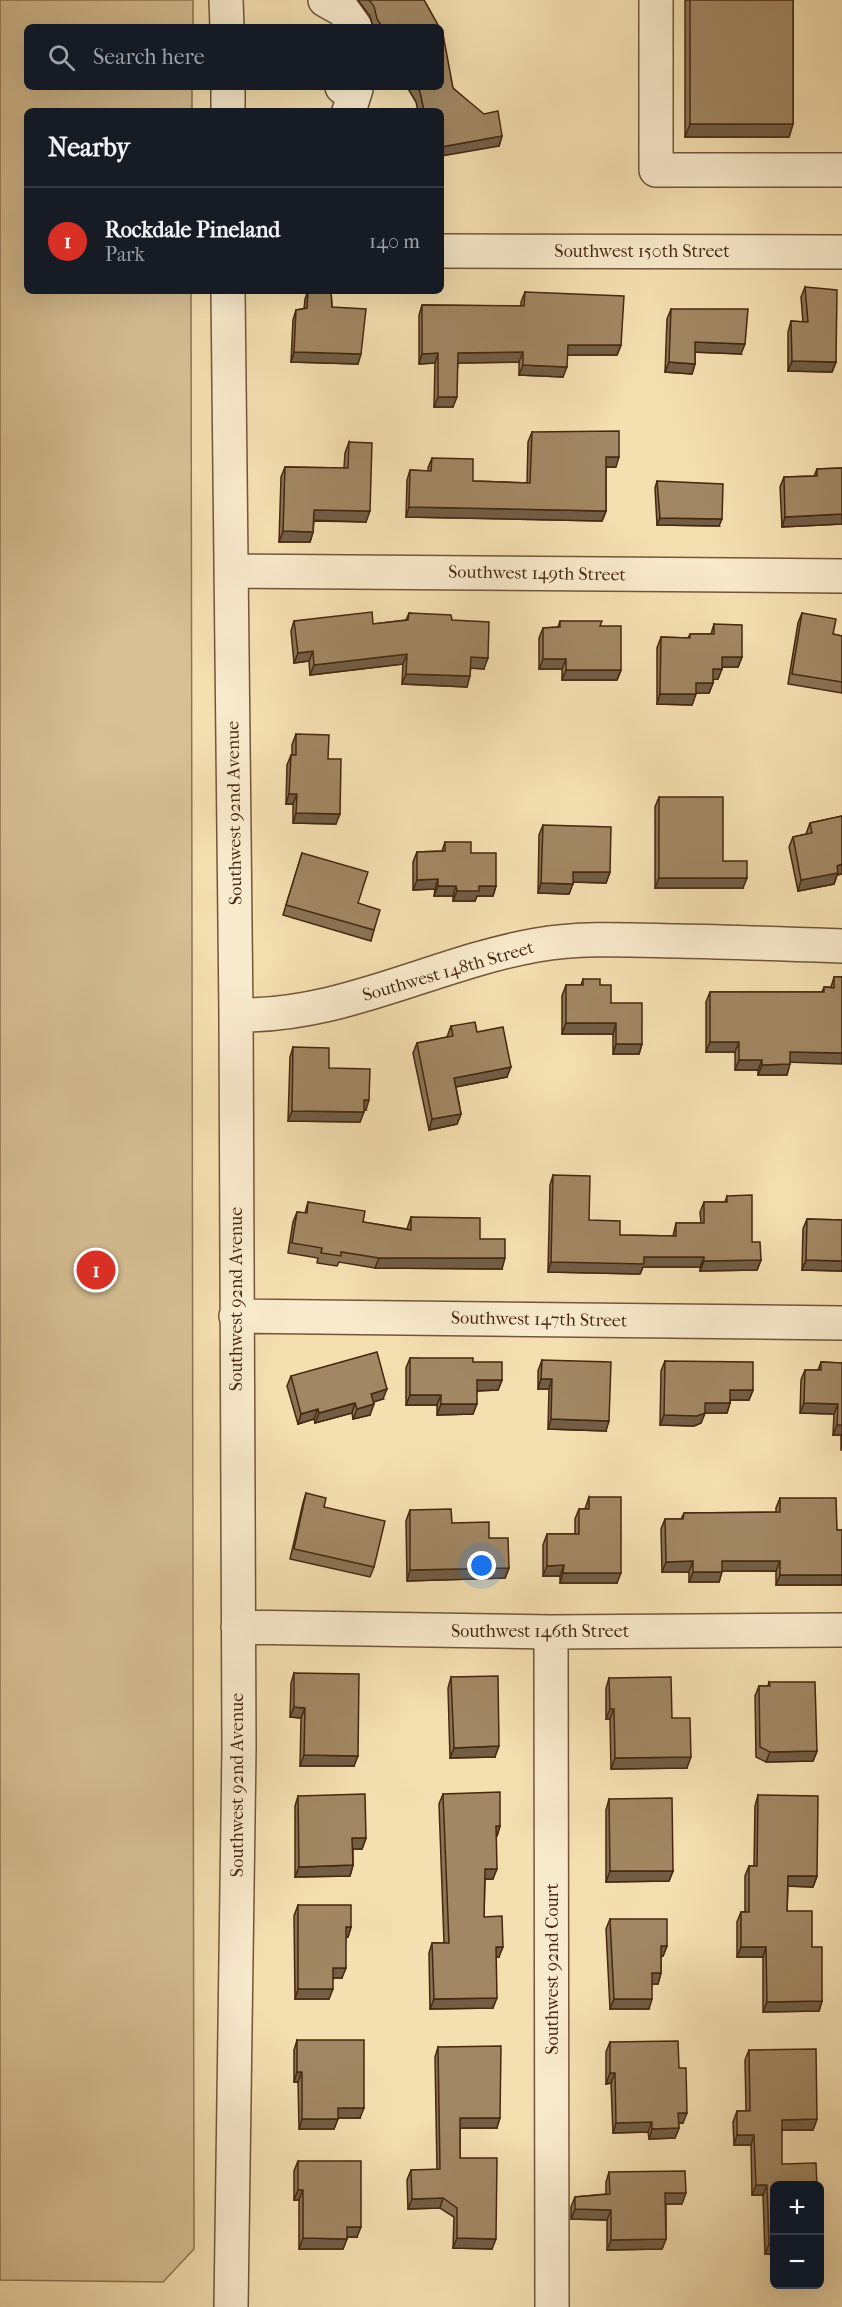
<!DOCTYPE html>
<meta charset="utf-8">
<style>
:root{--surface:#171b24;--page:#242831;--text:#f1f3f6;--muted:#9ea1a6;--line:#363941;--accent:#d93025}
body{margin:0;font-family:"IM FELL French Canon",serif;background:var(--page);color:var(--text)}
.controls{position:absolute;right:18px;bottom:18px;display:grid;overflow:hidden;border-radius:9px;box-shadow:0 6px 24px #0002}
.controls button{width:54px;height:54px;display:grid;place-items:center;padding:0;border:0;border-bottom:2px solid var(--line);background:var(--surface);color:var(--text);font:30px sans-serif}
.you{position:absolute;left:482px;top:1566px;width:21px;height:21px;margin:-15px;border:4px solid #fff;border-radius:50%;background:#1a73e8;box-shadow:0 0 0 9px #1a73e833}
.badge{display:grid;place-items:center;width:39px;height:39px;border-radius:50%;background:var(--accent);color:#fff;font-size:20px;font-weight:700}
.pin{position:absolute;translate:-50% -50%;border:3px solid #fff;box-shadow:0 2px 6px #0006}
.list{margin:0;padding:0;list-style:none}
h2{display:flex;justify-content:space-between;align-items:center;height:78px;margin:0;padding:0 24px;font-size:26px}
h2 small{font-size:20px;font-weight:400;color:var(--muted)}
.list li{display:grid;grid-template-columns:39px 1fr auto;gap:18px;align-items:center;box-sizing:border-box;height:108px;padding:0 24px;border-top:2px solid var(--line)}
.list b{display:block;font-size:22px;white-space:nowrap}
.list p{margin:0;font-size:20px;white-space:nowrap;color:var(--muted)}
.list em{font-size:20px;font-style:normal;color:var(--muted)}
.icon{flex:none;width:33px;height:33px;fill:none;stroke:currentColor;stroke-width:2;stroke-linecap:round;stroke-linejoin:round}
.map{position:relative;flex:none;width:842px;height:2307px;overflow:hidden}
.search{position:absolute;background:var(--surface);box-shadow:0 6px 24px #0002;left:24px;top:24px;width:420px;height:66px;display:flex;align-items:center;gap:15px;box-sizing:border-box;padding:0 21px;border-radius:9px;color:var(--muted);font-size:22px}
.panel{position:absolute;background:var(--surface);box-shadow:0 6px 24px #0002;left:24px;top:108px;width:420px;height:186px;border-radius:9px}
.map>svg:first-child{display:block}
.green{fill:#d7c095;stroke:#8f7452;stroke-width:1.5}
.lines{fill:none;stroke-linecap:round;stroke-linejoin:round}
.minor-casing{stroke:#725637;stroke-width:36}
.minor{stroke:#f8eacc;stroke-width:33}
.wall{fill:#8a7455;stroke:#47280f;stroke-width:1.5}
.shaded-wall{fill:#715e45;stroke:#47280f;stroke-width:1.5}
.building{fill:#a18763;stroke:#47280f;stroke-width:1.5}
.labels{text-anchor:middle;stroke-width:4.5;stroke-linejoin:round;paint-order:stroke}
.street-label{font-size:18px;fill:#47280f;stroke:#f8eacc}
</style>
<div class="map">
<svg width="842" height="2307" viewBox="0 0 842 2307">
<rect width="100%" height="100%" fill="#f4dfb0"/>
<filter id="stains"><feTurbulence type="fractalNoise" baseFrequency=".00333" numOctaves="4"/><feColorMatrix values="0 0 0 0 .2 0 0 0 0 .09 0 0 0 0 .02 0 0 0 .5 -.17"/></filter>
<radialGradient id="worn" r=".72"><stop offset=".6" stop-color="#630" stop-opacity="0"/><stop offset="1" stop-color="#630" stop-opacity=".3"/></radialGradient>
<!-- green -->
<path class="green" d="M0 0H193V27H27V87H192V111H27V291H191L194 2249 163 2282 0 2280Z"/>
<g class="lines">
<!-- minor casing -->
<g class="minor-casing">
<path id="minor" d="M226 0 227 27
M325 0 343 10 355 27
M656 0V170H842
M228 87V111
M342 87 356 89 349 111
M441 251 842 252
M228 291 236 1015 239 1748 231 2307
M232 571 842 576
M236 1015C344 1017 434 963 537 945 583 937 631 940 678 941 733 942 787 944 842 946
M236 1316 842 1323
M238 1627 551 1632 842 1630
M551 1632 552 2307"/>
</g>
<!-- minor -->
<use href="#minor" class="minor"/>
</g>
<!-- wall -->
<path class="wall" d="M358 0H424L439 27H373L370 16Z
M685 0H793V124L789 137H685Z
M407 87 453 88 502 136 499 146 441 111H418L416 102Z
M805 287 836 362 832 372 788 371V332L791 321 803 322 801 297Z
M308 291H331L332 307 358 364 291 362 293 320 296 310 304 309 305 299Z
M525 292 621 345 617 355H567L563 377 519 375V362L458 363 453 407H434L435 363 419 364V315L422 305 521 306V302Z
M671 309 741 354 695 352V364L692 374 665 372 667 319Z
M532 432 616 467H606V511L602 521 406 517 407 480 410 470 428 471V468L432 458 473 481 527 483 528 442Z
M349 442 366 522 314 521 313 532 310 542H279L281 477 285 467 344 468 345 453Z
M842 468V524L782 527 780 487 784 477 814 476 817 469Z
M657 481 719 526 657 525 655 488Z
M409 613 452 620 484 669 471 668 467 687 402 684 403 664 310 675 309 661 294 663 291 631 294 621 373 624 406 620Z
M802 613 833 634 842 636V693L788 684 798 623Z
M560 621 600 626 621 670 617 680H562V669H539V638L543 628 558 627Z
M714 624 742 657 738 667H722L718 679H713V683L709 693H696L692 705 657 704V648L661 637 688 638 690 634H711Z
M296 734 328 759 336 824 293 823V804H286L287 765 291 755H292V745Z
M659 797 723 861 743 888H655V807Z
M842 816V874L837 875 834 884 798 891 789 847 793 837 806 834 810 823Z
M543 825 610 872 606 883 573 882 569 894 538 893 539 835Z
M445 842 471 853 496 886 493 896H477L475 901H453V896H434L435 889 413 890V862L417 852 442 851Z
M302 853 358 903 374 930 371 941 283 915Z
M834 977H842L790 1062 787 1075H758V1070H735V1052H706V1002L710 992H822L824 987H831Z
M583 979 600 985 611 1003 642 1044 639 1054H613V1034H562V996L566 985H581Z
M451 1026 477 1032 507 1077 456 1087 461 1114 457 1124 429 1130 413 1053 417 1043 447 1037Z
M293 1047 329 1068 366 1110H364L360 1122 288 1121 290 1057Z
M553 1175 589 1220 620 1235 673 1236 676 1223H701L700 1212 704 1202H725L727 1196 752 1242 761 1260 757 1270 700 1271V1267H643L640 1274 548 1272 550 1185Z
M308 1202 363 1222 407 1229 411 1217 480 1239 502 1269 375 1268 339 1262 337 1266 317 1263 318 1258 288 1253 293 1222 297 1212 305 1213Z
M807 1219 842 1220V1271L802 1270 803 1229Z
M410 1358 473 1362 502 1380 498 1390 477 1391 473 1414 437 1415V1405H406V1368Z
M542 1360 606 1431 548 1429 549 1389H538V1371Z
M665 1361 753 1390 749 1400H730V1403L727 1413H705L701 1423 694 1426 660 1425 661 1371Z
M821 1362 842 1363V1450H841V1435H833L834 1414 800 1413 801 1380 805 1370H818Z
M291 1376 383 1399 373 1402 370 1415 353 1419 352 1413 315 1423 314 1419 298 1424 287 1386Z
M306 1493 324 1507 374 1567 370 1577 290 1559 303 1503Z
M589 1497 617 1583H560V1576H543V1545L547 1534H575V1519L579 1509H585Z
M780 1498 837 1530H842V1585H776V1571H722L719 1582H689V1572H662L661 1529 665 1519H681L684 1513 776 1512V1508Z
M410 1510 452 1523 489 1538 509 1568 505 1578 407 1581 406 1521Z
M294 1673 354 1766H300L301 1718 290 1717 291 1683Z
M451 1677 495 1757 450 1758 448 1688Z
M609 1678 672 1718 687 1768 611 1769 610 1719H606V1688Z
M769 1682 817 1751 813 1761 766 1762 756 1757 755 1696 759 1686H768Z
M443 1794 500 1826 497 1836H496L493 1879H485L484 1917 499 1957H496L493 2008 430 2009 429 1953 432 1943H444L439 1804Z
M758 1795 817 1876 813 1887 788 1886 787 1911 812 1947 822 2001 819 2011 763 2012V1957H737V1922L741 1912H745V1876L749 1866H754L755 1806Z
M298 1796 366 1838 362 1849H353V1865L350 1876 295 1877V1806Z
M609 1799 673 1871 669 1881 606 1882V1810Z
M298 1905 351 1927 348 1937H346L342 1978H333L329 1999H295L294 1916Z
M610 1919 667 1946 663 1956H661V1973L658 1984H652L649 2009H610L606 1929Z
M297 2040 360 2118H338L334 2129H299L298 2082H294V2050Z
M610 2042 679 2068 683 2123H678L679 2128 675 2138 649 2139 648 2132 613 2133 611 2083 606 2084V2052Z
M438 2047 497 2128H460V2158L492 2249 453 2248 454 2217 440 2208 408 2209 407 2180 411 2170H437L435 2057Z
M749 2050 817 2119 813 2130H782L774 2186V2254H765L763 2195H752L751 2145H734L733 2122 737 2111H746L745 2060Z
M298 2161 357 2237H347L343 2249H299V2200H294V2171Z
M609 2172 682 2204H666V2239L662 2249 607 2250V2220L571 2219V2207L575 2197 606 2194V2182Z"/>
<!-- shaded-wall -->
<path class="shaded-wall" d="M690 124H793L789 137H685Z
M502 136 499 146 441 156V147Z
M695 342 745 344 741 354 691 352Z
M568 345H621L617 355H564Z
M294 352 361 354 358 364 291 362Z
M523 352 519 362 454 363 458 353Z
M438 353 435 363 419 364 422 354Z
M792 361 836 362 832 372 788 371Z
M669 362 695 364 692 374 665 372Z
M523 365 567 367 563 377 519 375Z
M438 397H457L453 407H434Z
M606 457H619L616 467H602Z
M409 507 606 511 602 521 406 517Z
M314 510 370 511 366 522 310 520Z
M842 514V524L782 527 785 517Z
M660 518 722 519 719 526 657 525Z
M283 531 313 532 310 542H279Z
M313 651 309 661 294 663 298 653Z
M407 654 403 664 310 675 314 665Z
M471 657 488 658 484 669 468 668Z
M722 657H742L738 667H718Z
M543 659H566L562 669H539Z
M713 669H722L718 679 709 680Z
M566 670H621L617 680H562Z
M406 674 470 676 467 687 402 684Z
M696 683H713L709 693H692Z
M660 694H696L692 705 657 704Z
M289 794H297L293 804H286Z
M296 813 340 814 336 824 293 823Z
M842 864V874L837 875 834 884 798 891 801 880 837 866Z
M573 872H610L606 883 570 882Z
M659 878H747L743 888H655Z
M438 879 435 889 413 890 417 880Z
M541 883 573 884 569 894 538 893Z
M438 886H456L453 896H434Z
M479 886H496L493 896H477L475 901H453L457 891Z
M566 1023H616L613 1034H562Z
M710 1042H739L735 1052H706Z
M616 1044H642L639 1054H613Z
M790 1052 842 1053V1064L787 1062Z
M739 1060H762L758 1070H735Z
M790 1064 787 1075H758L762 1065Z
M511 1067 507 1077 450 1088 454 1078Z
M364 1100H369L366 1110H360Z
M292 1111 364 1112 360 1122 288 1121Z
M461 1114 457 1124 429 1130 432 1119Z
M644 1257H704L700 1267H643L640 1274 548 1272 551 1262Z
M379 1258H505L502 1269 375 1268Z
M761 1260 757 1270 700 1271 704 1261Z
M806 1260 842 1261V1271L802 1270Z
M541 1379H552L549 1389H538Z
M477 1380H502L498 1390 473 1391Z
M387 1389 383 1399 367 1404 371 1394Z
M730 1390H753L749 1400H727Z
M410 1395H441L437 1405H406Z
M355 1403 352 1413 315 1423 319 1413Z
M705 1403H730L727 1413H705L701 1423 694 1426 660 1425 664 1415Z
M804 1403 838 1404 834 1414 800 1413Z
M374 1404 370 1415 353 1419 357 1409Z
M441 1404H477L473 1414 437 1415Z
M318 1409 314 1419 298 1424 301 1414Z
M551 1419 609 1421 606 1431 548 1429Z
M837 1425H842V1433L841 1435H833Z
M693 1561 689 1572H662L666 1562Z
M722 1561H780L776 1571H718Z
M564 1565 560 1576H543L547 1566Z
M509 1568 505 1578 407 1581 410 1570Z
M693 1572H722L719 1582H689Z
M563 1573H621L617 1583H560Z
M780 1575H842V1585H776Z
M294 1707 305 1708 301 1718 290 1717Z
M610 1709H614L610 1719H606Z
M499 1746 495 1757 450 1758 454 1748Z
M817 1751 813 1761 766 1762 770 1752Z
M304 1755 358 1756 354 1766H300Z
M691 1757 687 1768 611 1769 615 1758Z
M496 1826H500L497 1836H492Z
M352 1838H366L362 1849H349Z
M353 1865 350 1876 295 1877 299 1867Z
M485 1869H497L493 1879H482Z
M610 1871H673L669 1881 606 1882Z
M788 1876H817L813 1887 784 1886Z
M346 1927H351L348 1937H342Z
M661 1946H667L663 1956H658Z
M496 1947H503L499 1957H492Z
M741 1947H766L763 1957H737Z
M333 1968H346L342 1978H329Z
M652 1973H661L658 1984H649Z
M298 1989H333L329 1999H295Z
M497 1998 493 2008 430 2009 434 1999Z
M614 1999H652L649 2009H610Z
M822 2001 819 2011 763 2012 767 2002Z
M297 2072H302L298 2082H294Z
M610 2073H615L611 2083 606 2084Z
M338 2108H364L360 2118H334Z
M678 2113H687L683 2123H674Z
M460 2118H500L497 2128H457Z
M302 2119H338L334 2129H299Z
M817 2119 813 2130H778L782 2120Z
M652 2122 648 2132 613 2133 616 2123Z
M679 2128 675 2138 649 2139 652 2129Z
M737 2135H754L751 2145H734Z
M756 2185H767L763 2195H752Z
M298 2190H303L299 2200H294Z
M665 2193H686L682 2204H662Z
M443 2198 440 2208 408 2209 412 2199Z
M575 2209 611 2210 607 2220 571 2219Z
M347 2227H361L357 2237H343Z
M303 2238 347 2239 343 2249H299Z
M457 2238 496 2239 492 2249 453 2248Z
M666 2239 662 2249 607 2250 611 2240Z
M769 2244H774V2254H765Z"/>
<!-- building -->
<path class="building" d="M369 0H424L439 27H382L377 19 374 6Z
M690 0H793V124H690Z
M441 30 443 34 453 88 484 114 498 111 502 136 441 147V111H424L420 92 417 87H441Z
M805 287 837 290 836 362 792 361 791 321 808 322Z
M308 291H331L332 307 366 309 361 354 294 352 296 310 307 308Z
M525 292 624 296 621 345H568L567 367 523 365V352L458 353 457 397H438V353L422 354V305L524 306Z
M671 309H748L745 344 695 342V364L669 362Z
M619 431V457H606V511L409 507 410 470 431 471 432 458 473 459V481L530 483 532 432Z
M349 442 372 443 370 511 314 510 313 532 283 531 285 467 348 468Z
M842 468V514L785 517 784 477 817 476V469Z
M657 481 723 484 722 519 660 518Z
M372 612 373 624 408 620 409 613 451 615 452 620 489 622 488 658 471 657 470 676 406 674 407 654 314 665 313 651 298 653 294 621Z
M802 613 836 619 833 634 842 636V682L792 674Z
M560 621H602L600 626H621V670H566V659H543V628L560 627Z
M714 624 742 625V657H722V669H713V683H696V694H660L661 637 690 638V634H714Z
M296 734 329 735 328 759H341L340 814 296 813 297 794H289L291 755H296Z
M659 797H723V861H747V878H659Z
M842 816V864L837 866 838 873 801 880 793 837 812 833 810 823Z
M543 825 611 827 610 872H573V884L541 883Z
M445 842H471V853H496V886H479V891H457L456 886H438V879L417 880V852L445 851Z
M302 853 368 872 358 903 380 910 374 930 286 905Z
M834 977H842V1053L790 1052V1064L762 1065V1060H739V1042H710V992H824V987L834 988Z
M583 979H600V985H611V1003H642V1044H616V1023H566V985H583Z
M475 1022 477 1032 503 1027 511 1067 454 1078 461 1114 432 1119 417 1043 453 1036 451 1026Z
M293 1047 329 1048V1068L370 1069 369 1100H364V1112L292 1111Z
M553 1175 590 1176 589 1220 620 1221V1235L676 1236V1223H704V1202H727V1196L752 1195V1242H760L761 1260 704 1261V1257H644V1264L551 1262Z
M308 1202 365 1211 363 1222 411 1230V1217L480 1218V1239H505V1258H379L341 1252V1256L321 1253 322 1248 292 1243 297 1212 307 1213Z
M807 1219 842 1220V1261L806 1260Z
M377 1352 387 1389 371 1394 374 1404 357 1409 355 1403 319 1413 318 1409 301 1414 291 1376Z
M410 1358H473V1362H502V1380H477V1404H441V1395H410Z
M542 1360 611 1362 609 1421 551 1419 552 1379H541Z
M665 1361 753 1362V1390H730V1403H705V1413L697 1416 664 1415Z
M821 1362 842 1363V1425H837L838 1404 804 1403 805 1370H821Z
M306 1493 326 1498 324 1507 385 1521 374 1567 294 1549Z
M589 1497H621V1573H563L564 1565 547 1566V1534H579V1509H589Z
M780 1498H836L837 1530H842V1575H780V1561H722V1572H693V1561L666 1562 665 1519H683L684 1513 780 1512Z
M451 1509 452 1523 489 1522V1538H508L509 1568 410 1570V1510Z
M294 1673 359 1674 358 1756 304 1755 305 1708 294 1707Z
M498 1676 499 1746 454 1748 451 1677Z
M671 1677 672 1718H690L691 1757 615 1758 614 1709H610L609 1678Z
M769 1682H815L817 1751 770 1752 760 1747 759 1686H770Z
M500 1792V1826H496L497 1869H485L484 1917 502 1916 503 1947H496L497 1998 434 1999 432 1943H449L443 1794Z
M365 1794 366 1838H352L353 1865 299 1867 298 1796Z
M758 1795 818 1796 817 1876H788L787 1911H812V1947H822V2001L767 2002 766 1947H741V1912H749V1866H757Z
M672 1798 673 1871H610L609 1799Z
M298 1905H351V1927H346V1968H333V1989H298Z
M610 1919H667V1946H661V1973H652V1999H614Z
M297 2040H364V2108H338V2119H302V2072H297Z
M678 2041 679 2068H686L687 2113H678L679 2128 652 2129V2122L616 2123 615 2073H610V2042Z
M501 2046 500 2118H460V2158H497L496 2239 457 2238V2208L443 2198 412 2199 411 2170 440 2169 438 2047Z
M816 2049 817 2119 782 2120V2164L816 2163 817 2186H774V2244H769L767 2185H756L754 2135H737V2111H750L749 2050Z
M298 2161H361V2227H347V2239L303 2238V2190H298Z
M685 2171 686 2193H665L666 2239 611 2240V2210L575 2209V2197L610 2194 609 2172Z"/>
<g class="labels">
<!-- street labels -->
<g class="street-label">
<text x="642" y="257">Southwest 150th Street</text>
<text transform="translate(537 573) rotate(1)" y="6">Southwest 149th Street</text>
<text transform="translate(234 813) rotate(-91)" y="6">Southwest 92nd Avenue</text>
<text transform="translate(448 971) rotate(-16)" y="6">Southwest 148th Street</text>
<text transform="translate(236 1299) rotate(-90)" y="6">Southwest 92nd Avenue</text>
<text transform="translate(539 1319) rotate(1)" y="6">Southwest 147th Street</text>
<text x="540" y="1637">Southwest 146th Street</text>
<text transform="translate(237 1785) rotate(-90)" y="6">Southwest 92nd Avenue</text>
<text transform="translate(552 1969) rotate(-90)" y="6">Southwest 92nd Court</text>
</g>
</g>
<rect width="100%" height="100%" filter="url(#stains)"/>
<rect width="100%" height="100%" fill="url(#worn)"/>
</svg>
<div class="controls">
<button>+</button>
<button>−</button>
</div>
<div class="you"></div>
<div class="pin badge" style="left:96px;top:1270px">1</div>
<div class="search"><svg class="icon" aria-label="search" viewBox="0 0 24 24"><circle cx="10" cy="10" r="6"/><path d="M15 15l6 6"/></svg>Search here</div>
<section class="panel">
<h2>Nearby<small></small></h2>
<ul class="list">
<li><span class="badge">1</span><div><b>Rockdale Pineland</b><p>Park</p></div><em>140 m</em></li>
</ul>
</section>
</div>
